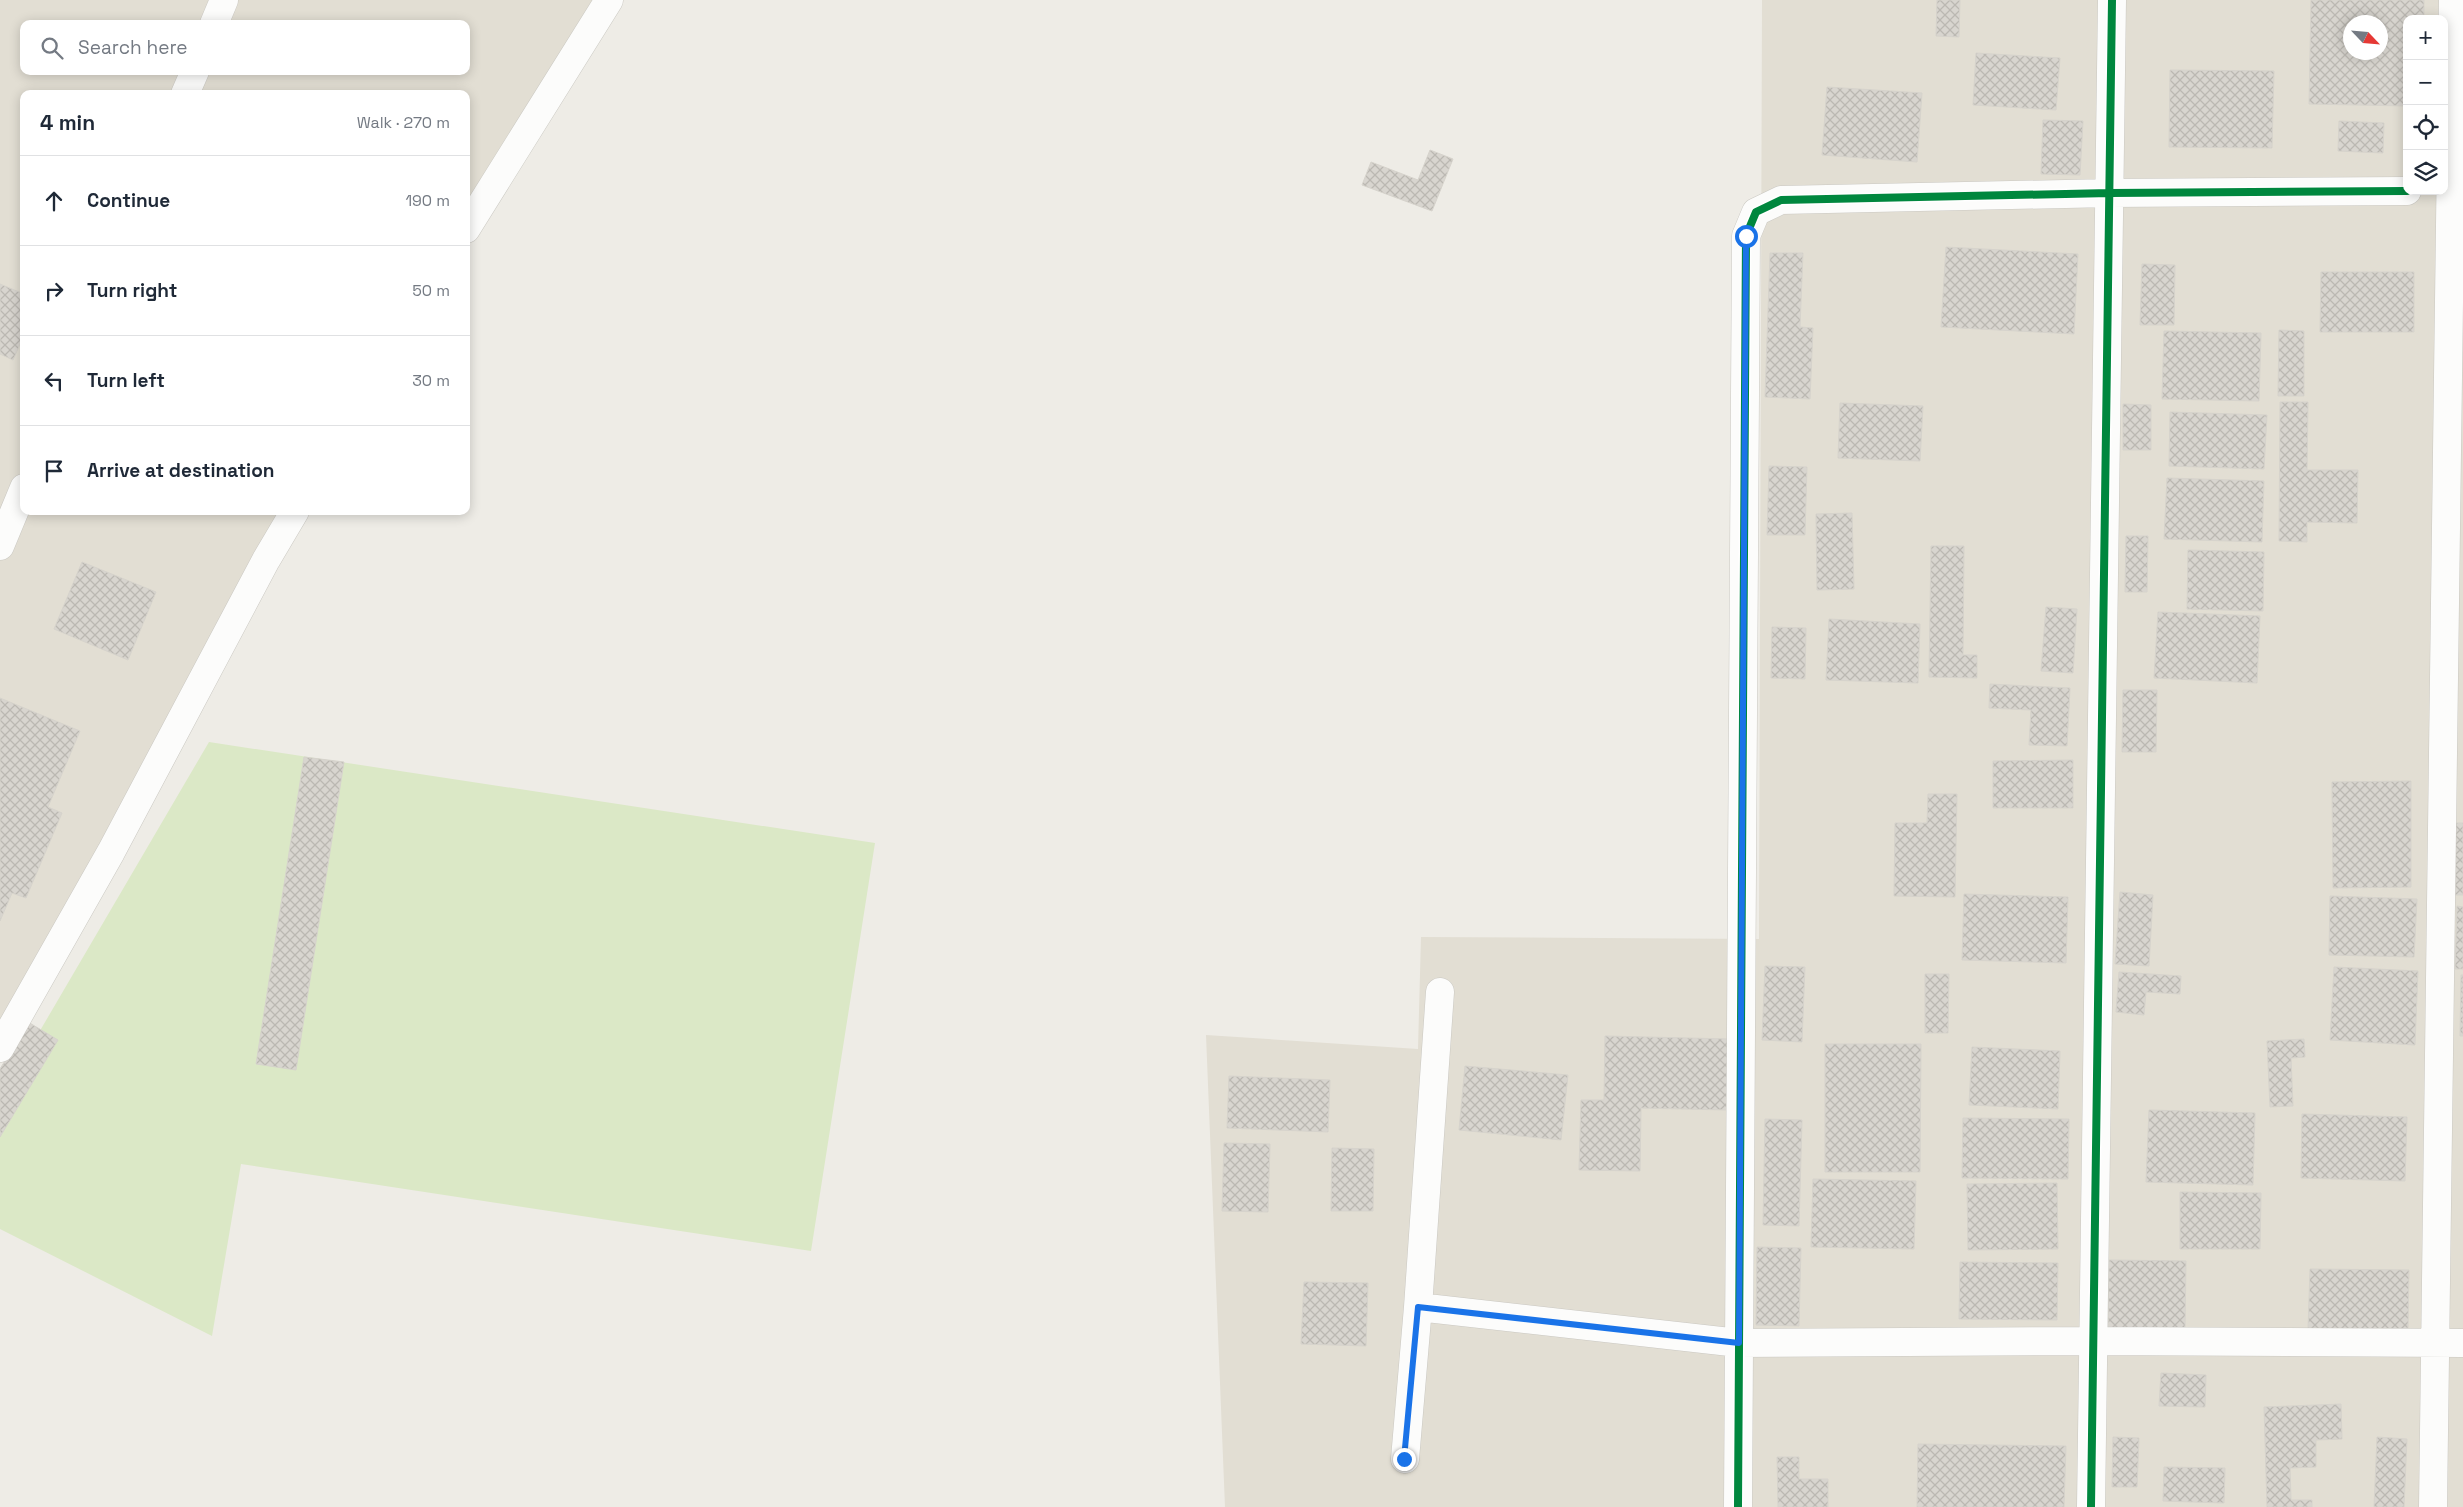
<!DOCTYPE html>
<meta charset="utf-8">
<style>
:root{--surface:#fff;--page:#f2f2f3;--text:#1f2937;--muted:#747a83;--line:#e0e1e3}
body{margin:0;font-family:"Space Grotesk",sans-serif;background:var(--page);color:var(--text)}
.controls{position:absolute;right:15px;top:15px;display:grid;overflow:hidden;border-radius:10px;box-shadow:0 2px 12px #0003}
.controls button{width:45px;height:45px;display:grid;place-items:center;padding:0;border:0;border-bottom:1px solid var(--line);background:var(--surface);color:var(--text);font:25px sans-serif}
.compass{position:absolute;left:2343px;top:15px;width:45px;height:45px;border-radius:50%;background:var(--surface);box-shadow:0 2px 12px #0003;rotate:116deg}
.stop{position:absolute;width:15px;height:15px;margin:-11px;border:4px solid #1a73e8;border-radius:50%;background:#fff}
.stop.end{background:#1a73e8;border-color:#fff;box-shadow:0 1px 5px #0008}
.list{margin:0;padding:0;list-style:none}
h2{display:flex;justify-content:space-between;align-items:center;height:65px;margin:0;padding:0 20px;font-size:21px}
h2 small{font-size:16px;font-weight:400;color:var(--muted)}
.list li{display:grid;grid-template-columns:32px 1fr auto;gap:15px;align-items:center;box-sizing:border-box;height:90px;padding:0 20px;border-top:1px solid var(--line)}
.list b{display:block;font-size:19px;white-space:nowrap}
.list em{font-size:16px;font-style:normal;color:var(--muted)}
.icon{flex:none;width:28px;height:28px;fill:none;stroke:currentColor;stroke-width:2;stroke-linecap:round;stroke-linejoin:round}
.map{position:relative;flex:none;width:2463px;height:1507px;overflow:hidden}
.search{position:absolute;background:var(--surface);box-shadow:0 2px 12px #0003;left:20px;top:20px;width:450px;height:55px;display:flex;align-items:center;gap:12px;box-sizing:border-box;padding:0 18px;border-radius:10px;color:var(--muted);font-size:19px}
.panel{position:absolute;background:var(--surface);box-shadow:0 2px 12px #0003;left:20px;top:90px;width:450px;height:425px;border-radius:10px}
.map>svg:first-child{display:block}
.residential{fill:#e2ded3;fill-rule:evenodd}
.grass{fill:#dbe8c6}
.building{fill:url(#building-cross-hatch);stroke:#d6d3cc;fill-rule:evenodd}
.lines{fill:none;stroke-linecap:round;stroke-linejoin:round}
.minor-casing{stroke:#cac8c2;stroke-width:29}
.minor{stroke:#fcfcfb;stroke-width:28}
.cycleway-casing{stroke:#fff;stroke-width:11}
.cycleway{stroke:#00873e;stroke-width:8}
.route{stroke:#1a73e8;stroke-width:6}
</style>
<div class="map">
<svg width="2463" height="1507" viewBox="0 0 2463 1507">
<defs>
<pattern id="building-cross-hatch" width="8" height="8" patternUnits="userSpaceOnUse" patternTransform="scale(1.25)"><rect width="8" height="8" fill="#d8d5cf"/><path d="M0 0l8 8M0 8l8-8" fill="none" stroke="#bbb8b2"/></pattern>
</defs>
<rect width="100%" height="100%" fill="#eeece6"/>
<!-- residential -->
<path class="residential" d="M0 0H609L466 229V94H24V511H295L0 1048ZM24 24H466V71H24Z
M1762 0H2463V1507H1225L1206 1035 1418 1049 1421 937 1759 939ZM2407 19H2444V191H2407ZM2350 22H2380V52H2350Z"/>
<!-- grass -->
<path class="grass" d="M209 742 875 843 811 1251 241 1164 212 1336 0 1229V1099Z"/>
<!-- building -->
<path class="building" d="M1937 0H1960L1959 37 1936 36Z
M2311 0H2424V19H2407V106L2309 104ZM2350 22H2380V52H2350Z
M1976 53 2060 58 2056 110 1973 105Z
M2170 70 2274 71 2272 148 2169 147Z
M1827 87 1922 93 1917 162 1822 155Z
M2043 120 2083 121 2080 175 2041 174Z
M2339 121 2384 123 2383 153 2338 151Z
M1430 150 1453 159 1432 211 1362 185 1371 162 1418 180Z
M1946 247 2078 254 2074 334 1941 327Z
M1770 253H1803L1800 327 1813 328 1810 399 1765 397Z
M2142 264 2175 265 2174 325H2140Z
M2321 272H2414V332H2320Z
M0 284 24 294V335L13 360 0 354Z
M2279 330 2304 331V396H2278Z
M2164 331 2261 333 2259 401 2162 399Z
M2280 402H2308L2307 470H2358L2357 523 2307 522V542L2279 541Z
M1840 403 1923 406 1920 461 1838 458Z
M2123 404 2151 405V450H2123Z
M2170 412 2267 415 2264 469 2169 466Z
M1769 466 1807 467 1805 535H1767Z
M2167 478 2264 481 2262 542 2164 539Z
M1852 513 1854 589 1817 590 1816 514Z
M2126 536H2148L2147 592H2125Z
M1931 546H1964L1963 655H1977V678L1929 677Z
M2188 550 2264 552 2263 611 2187 609Z
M82 562 156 592 128 660 54 629Z
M2046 607 2077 609 2073 673 2041 671Z
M2158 612 2260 616 2257 683 2154 678Z
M1829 619 1920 624 1918 683 1826 680Z
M1772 627 1806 628 1805 679 1771 678Z
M1990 684 2070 688 2067 746 2029 745 2031 710 1989 708Z
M2123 690H2157L2156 752H2122Z
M0 698 80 731 48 807 62 813 26 898 12 893 0 921Z
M304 757 344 762 296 1070 256 1064Z
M2073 760V808H1993V761Z
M2411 781V887L2333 888 2332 782Z
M1928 794H1957L1955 897 1894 896 1895 823H1927Z
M2453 823H2463V895H2452Z
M2120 892 2153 895 2149 966 2115 964Z
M1964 894 2068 897 2066 963 1962 960Z
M2330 896 2417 899 2414 957 2329 955Z
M2457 906 2463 907V969H2455Z
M1765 966 1805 967 1802 1042 1762 1040Z
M2334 967 2418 971 2415 1045 2330 1040Z
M2119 972 2181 976 2180 994 2146 992 2144 1015 2116 1012Z
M1925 974H1949L1948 1033H1925Z
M2461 975H2463V1036H2460Z
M28 1022 58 1040 0 1137V1069Z
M1605 1036 1729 1039 1728 1110 1641 1108 1640 1171 1579 1170 1581 1100H1604Z
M2304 1039 2305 1057 2291 1058 2293 1106 2270 1107 2267 1041Z
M1825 1044H1921L1920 1172H1825Z
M1972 1047 2060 1051 2058 1109 1969 1105Z
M1465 1066 1568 1075 1561 1140 1459 1130Z
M1229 1076 1330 1080 1328 1132 1227 1128Z
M2149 1110 2255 1113 2253 1185 2146 1182Z
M2302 1114 2407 1117 2405 1181 2301 1178Z
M1963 1118 2069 1119 2068 1179 1962 1178Z
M1765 1119 1802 1120 1799 1226 1763 1225Z
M1224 1143 1270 1144 1268 1212 1222 1211Z
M1332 1148 1374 1149 1373 1211H1331Z
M1813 1179 1916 1181 1914 1249 1811 1247Z
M2057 1183 2058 1249 1968 1250 1967 1184Z
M2180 1192 2261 1193 2260 1249H2180Z
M1757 1247 1801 1248 1799 1326 1756 1325Z
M2109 1260 2186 1261 2185 1330H2108Z
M1960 1262 2058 1263 2057 1320 1959 1319Z
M2310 1269 2409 1270 2408 1330 2308 1329Z
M1304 1282 1368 1283 1366 1346 1301 1344Z
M2161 1373 2206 1375 2205 1407 2159 1406Z
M2341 1404 2342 1439 2316 1440V1467L2290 1468 2291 1500H2312V1507H2267L2264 1407Z
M2113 1437 2139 1438 2137 1487H2112Z
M2377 1437 2407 1439 2404 1507H2374Z
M1918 1444 2066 1446 2064 1507H1917Z
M1777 1457H1799V1479H1828V1507H1778Z
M2164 1467 2225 1468 2224 1503 2163 1501Z"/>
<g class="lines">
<!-- minor casing -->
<g class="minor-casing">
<path id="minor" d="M214 24 224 0
M185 94 195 71
M466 229 609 0
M0 546 24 488
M0 1048 111 852 266 560 295 511
M1418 1307 1739 1343 2093 1341 2463 1343
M1405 1459 1418 1307 1440 992
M1738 1507 1746 236 1756 212 1781 200 2110 193 2407 191
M2091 1507 2112 0
M2433 1507 2453 0"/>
</g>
<!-- minor -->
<use href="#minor" class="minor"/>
<!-- cycleway casing -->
<g class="cycleway-casing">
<path id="cycleway" d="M1738 1507 1746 236 1756 212 1781 200 2110 193 2407 191
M2091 1507 2112 0"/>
</g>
<!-- cycleway -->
<use href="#cycleway" class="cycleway"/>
</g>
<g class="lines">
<!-- route -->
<path class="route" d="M1404 1459 1418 1307 1739 1343 1746 236"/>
</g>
</svg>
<div class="controls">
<button>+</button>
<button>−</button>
<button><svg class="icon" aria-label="locate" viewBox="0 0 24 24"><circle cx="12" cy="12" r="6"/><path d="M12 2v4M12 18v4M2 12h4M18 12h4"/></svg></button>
<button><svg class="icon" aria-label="layers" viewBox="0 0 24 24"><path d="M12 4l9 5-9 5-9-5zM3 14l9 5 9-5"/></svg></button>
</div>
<svg class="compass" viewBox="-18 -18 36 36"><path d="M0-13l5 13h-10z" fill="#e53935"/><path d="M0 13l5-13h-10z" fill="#747a83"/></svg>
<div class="stop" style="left:1746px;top:236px"></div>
<div class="stop end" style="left:1404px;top:1459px"></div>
<div class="search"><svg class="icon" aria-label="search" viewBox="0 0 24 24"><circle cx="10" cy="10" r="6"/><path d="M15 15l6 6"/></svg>Search here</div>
<section class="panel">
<h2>4 min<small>Walk · 270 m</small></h2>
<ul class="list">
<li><svg class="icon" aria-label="ahead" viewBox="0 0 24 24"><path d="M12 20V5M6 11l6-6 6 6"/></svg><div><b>Continue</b></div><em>190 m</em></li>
<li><svg class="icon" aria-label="right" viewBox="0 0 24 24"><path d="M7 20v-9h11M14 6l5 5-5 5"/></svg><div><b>Turn right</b></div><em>50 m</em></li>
<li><svg class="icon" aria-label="left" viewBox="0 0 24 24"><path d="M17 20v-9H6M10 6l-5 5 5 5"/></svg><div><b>Turn left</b></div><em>30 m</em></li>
<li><svg class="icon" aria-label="arrive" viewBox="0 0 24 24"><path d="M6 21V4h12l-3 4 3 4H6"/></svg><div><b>Arrive at destination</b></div></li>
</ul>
</section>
</div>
